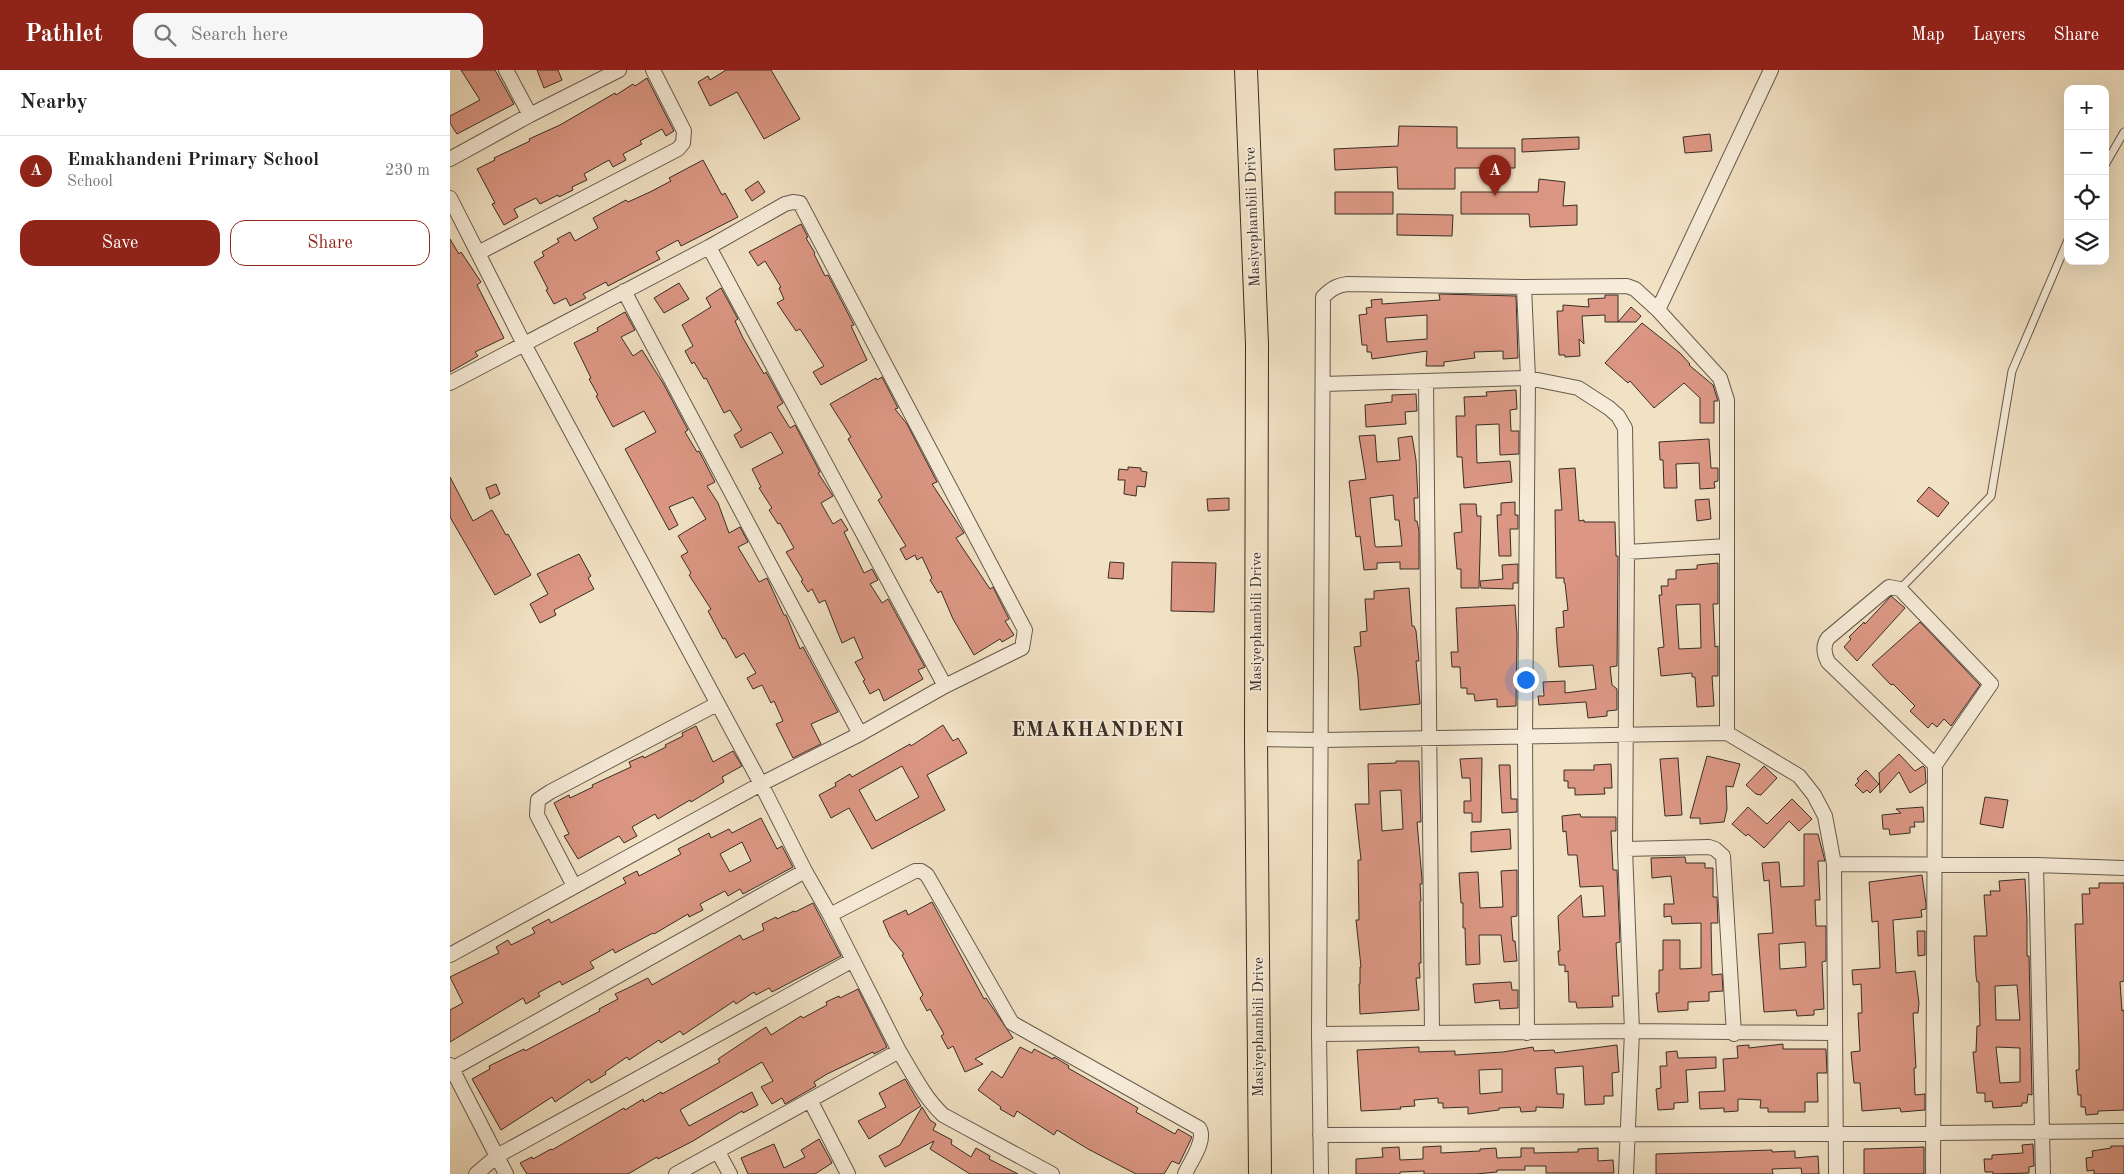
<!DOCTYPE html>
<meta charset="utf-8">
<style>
:root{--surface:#fff;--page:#f6f6f6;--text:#222;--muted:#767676;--line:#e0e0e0;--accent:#8f2418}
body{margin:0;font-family:"Old Standard TT",serif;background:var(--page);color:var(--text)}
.controls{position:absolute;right:15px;top:15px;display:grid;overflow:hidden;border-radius:10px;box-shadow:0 5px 20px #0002}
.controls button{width:45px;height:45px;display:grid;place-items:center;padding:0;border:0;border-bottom:1px solid var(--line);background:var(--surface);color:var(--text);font:25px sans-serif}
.you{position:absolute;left:1075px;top:609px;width:18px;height:18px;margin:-12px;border:4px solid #fff;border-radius:50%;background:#1a73e8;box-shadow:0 0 0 8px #1a73e833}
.badge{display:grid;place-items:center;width:32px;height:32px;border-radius:50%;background:var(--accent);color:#fff;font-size:16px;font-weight:700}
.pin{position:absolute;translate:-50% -41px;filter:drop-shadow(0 1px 2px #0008)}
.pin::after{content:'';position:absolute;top:26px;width:18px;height:15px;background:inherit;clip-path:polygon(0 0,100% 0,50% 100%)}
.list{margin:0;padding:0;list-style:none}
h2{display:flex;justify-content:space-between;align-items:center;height:65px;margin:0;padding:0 20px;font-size:21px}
h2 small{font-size:16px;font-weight:400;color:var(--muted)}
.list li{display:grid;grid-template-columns:32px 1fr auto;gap:15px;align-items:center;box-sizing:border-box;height:70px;padding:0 20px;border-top:1px solid var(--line)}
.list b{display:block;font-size:19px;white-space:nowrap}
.list p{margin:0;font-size:16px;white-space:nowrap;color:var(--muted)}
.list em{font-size:16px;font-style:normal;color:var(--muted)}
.actions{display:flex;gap:10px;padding:15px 20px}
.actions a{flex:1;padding:11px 0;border:1px solid var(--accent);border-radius:15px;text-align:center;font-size:18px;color:var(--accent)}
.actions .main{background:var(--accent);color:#fff}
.icon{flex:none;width:28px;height:28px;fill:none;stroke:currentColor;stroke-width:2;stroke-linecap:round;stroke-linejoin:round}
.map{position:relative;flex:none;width:1674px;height:1104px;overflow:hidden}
header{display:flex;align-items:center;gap:30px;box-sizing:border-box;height:70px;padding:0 25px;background:var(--accent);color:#fff}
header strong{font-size:24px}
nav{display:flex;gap:28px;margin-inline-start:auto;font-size:18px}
.search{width:350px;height:45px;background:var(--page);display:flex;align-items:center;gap:12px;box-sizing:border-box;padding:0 18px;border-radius:15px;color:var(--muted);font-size:19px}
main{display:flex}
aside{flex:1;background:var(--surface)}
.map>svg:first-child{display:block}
.building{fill:#dc9784;stroke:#382d26;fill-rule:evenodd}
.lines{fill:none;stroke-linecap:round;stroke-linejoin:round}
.lane-casing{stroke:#665a4e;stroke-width:9}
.street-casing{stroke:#665a4e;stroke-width:16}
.primary-casing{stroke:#382d26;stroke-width:24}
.lane{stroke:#f7ecd9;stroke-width:7}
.street{stroke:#f7ecd9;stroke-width:14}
.primary{stroke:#f2e2c4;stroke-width:22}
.labels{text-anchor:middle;stroke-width:4;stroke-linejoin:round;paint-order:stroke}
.street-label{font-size:15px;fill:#382d26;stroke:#f7ecd9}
.district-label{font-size:20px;font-weight:bold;letter-spacing:1px;fill:#382d26;stroke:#f7ecd9}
</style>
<header>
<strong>Pathlet</strong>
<div class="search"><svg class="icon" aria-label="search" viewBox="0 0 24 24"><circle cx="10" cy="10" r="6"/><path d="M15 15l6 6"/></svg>Search here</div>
<nav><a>Map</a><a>Layers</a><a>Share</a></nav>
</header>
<main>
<aside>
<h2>Nearby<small></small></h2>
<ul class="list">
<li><span class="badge">A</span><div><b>Emakhandeni Primary School</b><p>School</p></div><em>230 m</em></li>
</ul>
<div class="actions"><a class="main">Save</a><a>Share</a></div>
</aside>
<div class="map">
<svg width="1674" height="1104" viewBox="0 0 1674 1104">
<rect width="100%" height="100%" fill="#f2e2c4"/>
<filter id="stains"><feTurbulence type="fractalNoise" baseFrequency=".004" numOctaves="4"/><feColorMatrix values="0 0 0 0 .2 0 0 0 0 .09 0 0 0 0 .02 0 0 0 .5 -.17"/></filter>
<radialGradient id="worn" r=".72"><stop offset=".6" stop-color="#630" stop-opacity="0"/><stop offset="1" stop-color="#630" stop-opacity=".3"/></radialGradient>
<!-- building -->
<path class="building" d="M11 0H45L64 34 7 64 0 53V46L30 30Z
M87 0H108L112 10 94 18Z
M276 0H321L350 49 314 69 287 22 260 36 248 12 258 6 260 10Z
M197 8 224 61 216 66 212 59 190 71 192 74 173 84 176 90 163 97 159 90 134 104 137 110 122 117 123 120 109 127 108 125 90 134 86 128 64 139 68 147 54 155 42 134 45 133 27 99 45 90 44 88 80 71 79 69 110 55 165 23 166 25 183 14 185 16Z
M949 56 1007 57V78H1065V98H1005V119H948L947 97 885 100 884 79 948 76Z
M1260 64 1262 81 1235 83 1233 67Z
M1129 67V79L1072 82V69Z
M253 90 272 125 275 123 288 147 231 176 228 170 206 182 210 189 158 216 156 212 133 224 136 228 120 236 116 228 104 234 96 220 98 219 84 192 94 186 92 182 109 172 107 169 120 162 125 171 148 158 143 148 176 130 178 132 200 122 221 111 219 108Z
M1089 109 1115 112 1113 136 1127 135V155L1080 157 1079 144H1011V122H1088Z
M308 111 315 122 302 131 295 120Z
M885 122H943V144H885Z
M947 144 1003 145 1002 166 947 165Z
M351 154 358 167 356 168 365 183 364 184 375 206 378 205 404 255 401 256 417 290 371 315 363 302 374 296 350 259 346 261 327 233 334 229 329 218 331 217 315 191 308 196 299 182Z
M0 169 9 184 11 182 31 212 27 215 54 268 25 282 28 286 0 302Z
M229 213 239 229 214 243 204 228Z
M271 218 288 249 285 251 293 268 314 304 316 302 333 333 327 337 340 358 345 355 370 402 368 403 383 426 371 433 383 454 391 449 398 460 394 462 414 503 422 499 428 510 420 514 432 533 438 529 475 597 468 600 473 609 434 631 429 619 420 624 413 611 415 610 405 592 413 588 404 567 392 573 375 530 369 533 362 519 358 522 351 511 353 510 336 482 344 478 330 453 328 454 319 440 322 438 309 418 311 417 302 399 333 383 321 362 291 378 284 365 292 360 280 340 274 343 256 308 254 309 244 292 242 294 235 281 243 276 232 255 261 237 256 228Z
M989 224 1066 226 1068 288 1053 289V281L1024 282 1025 288 994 292V296H976L977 281 922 289 921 282H917V275H912L909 245 917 244 916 238 922 237 921 230 932 229V234L990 230ZM977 245V269L937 272 935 248Z
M1155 225H1168V252H1155V245L1132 246 1134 274 1129 269 1130 286 1115 287V285H1109L1107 241H1113V235L1139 237 1138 229 1155 228Z
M1181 237 1191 246 1186 252H1168Z
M175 242 185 260 171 267 183 286 192 280 213 313 238 360 235 362 247 382 249 381 265 412 257 416 268 433 279 463 290 457 298 472 288 477 309 512 317 508 334 545H336L350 579 353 577 388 642 361 654 371 674 343 688 326 654 333 651 324 631 321 633 312 615 303 619 297 608 306 603 294 583 286 588 275 568 273 569 258 541 261 539 239 505 241 503 231 486 238 482 228 466 256 449 243 427 219 437 228 455 219 460 175 379 206 362 194 341 163 357 146 326 148 325 139 309 141 308 124 273 148 261 147 258Z
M1192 253 1230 283 1240 294 1239 295 1263 315 1268 331H1264V353H1250V328L1234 313 1204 338 1180 311 1178 313 1155 293Z
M432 307 448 338 445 339 457 354 487 412 482 414 514 463 506 468 540 519 543 517 559 549 555 551 564 565 552 572 550 569 524 585 503 549 491 521 488 523 480 510 482 508 472 487 467 490 465 485 456 490 450 479 456 476 428 430 432 427 398 369 401 367 380 334 426 308 427 310Z
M1066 320 1067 339 1060 340 1061 361H1069V384L1050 385 1049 354 1026 355 1027 393 1060 391 1062 412 1014 418 1012 387H1007L1006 346H1015L1014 327 1037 326 1036 322Z
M966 324 967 341 955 342 956 354 916 357 915 335 942 332V325Z
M925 365 927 392 950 390 948 368 962 366 966 390 968 428H964L965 451H967L969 461V499H950V492L927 493V499L914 500 910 466 906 467 899 411 916 409 909 366ZM943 425 945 450H949L952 476 927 477 925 476 920 428Z
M1259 369 1261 398H1268V411L1264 412 1265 418 1250 419 1249 393 1226 394 1227 418H1214L1213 390H1210L1209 372Z
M678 397 691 398V401L697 402 695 417 687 416 686 426 674 424 675 410H668L669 399 678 400Z
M1125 398 1129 451 1134 450V452H1165L1166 486H1168L1167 596 1160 597 1162 615 1167 619V640L1157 641V646L1138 648 1136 632 1089 635 1088 626H1094L1093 612 1115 611V623L1146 619 1143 595 1109 597 1107 575 1106 558 1114 557 1113 541 1118 540 1115 513H1114V508H1106L1105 440H1112L1109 399Z
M0 407 23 451 42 440 56 465 58 464 81 505 45 525 0 447Z
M46 414 50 424 40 429 36 418Z
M1479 417 1499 433 1488 447 1467 431Z
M779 428V440L758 441 757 429Z
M1259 429 1261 449 1247 451 1245 430Z
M1065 432V445H1068V459H1060L1061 486H1049L1047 445H1051V433Z
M1010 434H1026L1027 446H1031L1029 518H1011V499H1007L1004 463 1012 462Z
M129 484 141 506 138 508 144 519 104 540 106 545 90 553 80 534 98 524 87 504Z
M660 492 674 493 673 509 658 508Z
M722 492 766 493 764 542 721 541Z
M1268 493V534H1263L1265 577 1268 576V606H1262L1264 636 1247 637 1245 607H1242V603L1211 606 1208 578 1214 577 1209 525H1212L1211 516H1218V509H1226V500L1247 499V495ZM1250 534 1251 578 1229 579 1226 535Z
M1068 494V513H1063V519L1031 518 1030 511 1053 509 1052 495Z
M959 518 962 556H964L966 561 969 591H966L970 634 910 640 908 606 904 577 911 576 910 562 917 561 915 529H924V521Z
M1441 526 1455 538 1407 591 1394 577 1401 569 1399 567 1414 552 1415 554Z
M1065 535 1067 565 1066 636 1047 637V629L1025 631 1024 624H1017V618H1011L1010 597H1002L1001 582H1008L1006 538Z
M1470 552 1530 615 1501 656 1494 649 1487 657 1482 653 1478 658 1460 641 1465 636 1443 614 1441 615 1422 595Z
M493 655 503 671 508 668 517 683 477 705 495 740 422 779 399 738 381 748 369 725 386 716 385 713 400 704 402 707 460 674 461 676ZM452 696 469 727 426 751 409 720Z
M246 656 263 692 283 681 292 696 272 707 274 712 241 732 240 730 208 749 205 744 182 757 187 766 174 773 169 766 128 789 114 766 119 764 104 733 119 725 120 728 143 717 142 715 181 697 179 692 193 686 194 688 216 677 215 675 233 666 232 663Z
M1449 684 1465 701 1473 696 1475 698 1476 713 1460 723 1449 702 1430 723 1429 703Z
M1257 686 1290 694 1283 717 1276 716 1277 739 1274 752 1250 754V748H1240Z
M1032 688 1031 752H1022V743H1014V731H1021L1020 708H1012L1010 689Z
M1228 688 1232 745 1215 746 1210 689Z
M946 691H969L971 752H967L972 809V814H970L971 831H970L971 893H969L970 908H966L969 940 910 944 909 914H910V897H911L906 850H909L908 790H911L905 734H919L918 694 946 693ZM951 720 953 759 932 761 930 721Z
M1161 694 1162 718H1154L1155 724 1125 725V718H1118V711H1114V700H1144V695Z
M1049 695H1060L1061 729H1067V742L1052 743Z
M1314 696 1327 708 1311 725 1306 724 1296 715Z
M1416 700 1429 714 1420 723 1417 720 1413 723 1405 715 1409 711 1407 709Z
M1535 727 1558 730 1553 758 1530 754Z
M1342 729 1362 749 1349 761 1339 751 1314 778 1298 764 1296 766 1282 754 1298 737 1317 754Z
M1473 737 1474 752H1464L1465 757H1460V763L1440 765 1439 759H1433L1432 745 1451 743 1446 739Z
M1130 744 1131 747H1166V761H1161L1163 800H1167L1170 872 1166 873 1169 926H1162L1163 937 1127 938 1126 932H1119L1118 901 1115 902V895H1109L1108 881H1110L1108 846 1131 825 1133 847 1155 846 1153 816 1130 817 1127 785H1118L1116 761 1113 762 1112 746Z
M311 748 327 779 332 776 343 797 293 824 290 819 278 826 275 821 250 834 253 840 239 847 238 844 204 864 203 863 165 883 163 879 140 892 144 898 112 915 110 911 88 923 90 926 76 934 73 928 0 972V940L13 933 0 907 49 883 46 877 58 870 61 875 85 863 82 858 99 849 101 853 176 813 173 808 187 801 189 806 231 784 228 779 242 772 259 763 261 768 279 759 282 763ZM292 772 301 791 280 802 270 784Z
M1060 759 1061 779 1021 782V762Z
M1354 764H1368L1375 791H1368L1370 830H1365L1366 856H1376V891L1372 892 1374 939 1364 940V945L1347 946 1346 940 1314 942 1308 864 1323 863 1319 810 1314 811 1312 793 1329 792 1331 817 1354 816ZM1355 872 1356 897 1330 899 1329 874Z
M1235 787 1236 793H1255V798H1263V827H1267L1268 853H1261L1262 905 1272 904 1273 921 1259 922V931L1238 932V940L1208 942 1206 923H1209V900H1213V870H1230V899L1251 898V853L1222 854 1221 846 1214 847V834H1224L1221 806 1202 808 1201 788Z
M1067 800V846L1061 847 1063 871H1065L1067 891 1054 892 1051 865H1029L1030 894 1016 895 1015 858H1013V833H1011L1009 803 1028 802 1030 838 1053 837 1051 801Z
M1472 805 1476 834V839L1471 840 1472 847 1443 850 1446 903 1465 901 1469 933 1468 943H1463L1466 998H1464L1465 1025 1475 1024V1040L1451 1042 1450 1038 1412 1041 1410 1013H1404L1401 982 1410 981 1408 943H1412L1411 914 1403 915 1402 900 1430 898 1428 851 1422 852 1419 812Z
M1575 809 1577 849V886H1579L1582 1025 1578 1024 1577 1033H1572V1036L1543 1038 1542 1031 1535 1032V1023H1527L1523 982H1526L1527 956H1530L1529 924V912H1527L1526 906 1524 866H1537L1534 825H1541L1540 821H1550L1549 811ZM1567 915 1570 950H1546L1545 916ZM1546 977 1570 978V1012L1550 1013Z
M1649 813H1674V911L1670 912 1672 941 1674 940V1040L1648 1041V1044L1636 1045 1635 1037H1631V1025H1628L1626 1000H1629V980L1625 854H1633L1632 824H1640L1639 818H1649Z
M482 832 534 929 536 928 563 968 525 989 533 994 515 1002 503 976 498 979 491 966 494 964 480 939 477 941 470 928 473 925 452 885 454 884 440 867 433 851 456 840 458 845Z
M363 833 391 886 322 922 319 918 306 925 304 922 286 934 284 931 233 965 230 961 211 973 209 970 179 990 177 987 155 1002 156 1004 141 1013 139 1009 105 1032 102 1027 51 1060 22 1009 40 999 39 996 74 979 75 981 150 941 149 939 168 929 165 924 178 918 198 908 202 915 290 865 293 870 314 860 312 854 326 847 327 849 344 841 345 842Z
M1467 861H1475V885L1468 886Z
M1061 912 1062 920H1068V938L1050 939 1049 930 1025 933 1023 914Z
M408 919 437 977 424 984 423 982 377 1004 364 1012 366 1016 335 1034 332 1028 322 1034 311 1017 323 1011 312 992 230 1040 239 1056 302 1022 308 1035 293 1043 292 1041 243 1071 208 1089 207 1087 178 1104H77L70 1093 82 1087 83 1089 101 1079 102 1080 174 1038 175 1040 193 1029 194 1032 211 1022 212 1024 270 992 268 989 316 957 321 965 351 946 353 948 377 935 376 932 389 926 390 928Z
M1333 974V979H1376L1377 1003H1367L1368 1032H1355V1042H1318V1038H1310L1311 1030 1288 1029V1041L1274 1042V1038L1250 1039 1249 1022 1275 1021 1273 989 1288 988 1287 976 1299 975V978Z
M1167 975 1169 1002 1162 1003 1163 1026H1154V1034L1135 1035 1133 996 1105 998 1107 1024H1114L1113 1038 1086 1037V1041L1071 1042 1070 1037 1049 1038V1040L1018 1044V1037L993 1038V1033H988V1028L964 1030 965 1036 950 1037 951 1039 911 1041 907 980 969 977V982L1005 981V985L1053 982 1083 977 1084 981 1104 980 1105 983ZM1052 999V1022L1030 1024 1029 1000Z
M570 977 582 983 584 979 603 989 604 987 619 996 618 998 688 1038 686 1042 725 1064 728 1059 742 1067 729 1094 722 1091 714 1104H686L638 1079 607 1060 604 1065 567 1041 564 1047 550 1039 551 1037 528 1020 542 1001 552 1008Z
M1227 981 1228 988 1266 987V998L1236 1000 1238 1032 1224 1033V1039L1208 1040 1206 1019 1211 1018 1210 996H1217L1216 982Z
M455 1009 471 1036 419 1069 408 1051 436 1037 429 1023Z
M472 1037 480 1050 486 1054 483 1060 502 1070 501 1074 521 1087 526 1078 540 1086 539 1089 568 1104H520L480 1079 484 1071 435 1097 429 1086 450 1075Z
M369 1069 382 1093 365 1104H298L291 1088 324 1074 334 1098 355 1087 351 1080Z
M1583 1074 1584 1096 1579 1097V1103L1543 1104V1102H1535L1534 1089H1542V1085L1573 1083 1572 1075Z
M991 1076V1083L1030 1081V1079L1046 1078 1047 1088 1071 1087V1078H1084V1083L1128 1082V1079L1148 1078V1091L1163 1090 1164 1103H1096V1096H1075V1100H1047V1102L1026 1104H974V1101L950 1102V1104H906V1089L933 1087 932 1078 949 1077 950 1090 973 1089V1077Z
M1661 1076H1674V1104H1644V1100L1637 1101 1636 1088 1643 1087 1642 1081 1661 1078Z
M1474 1077V1104H1414V1079Z
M1322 1080V1082L1345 1081V1088L1368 1086 1369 1104H1352L1351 1098 1322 1099 1323 1104H1206V1084Z"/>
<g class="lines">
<!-- lane casing -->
<g class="lane-casing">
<path id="lane" d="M1655 95 1674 62
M1450 519 1541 426 1562 301 1618 170"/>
</g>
<!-- street casing -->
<g class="street-casing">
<path id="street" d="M56 0 80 45
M0 89 80 45 169 0
M0 128 74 274 311 714 355 801 380 845 449 981C463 1004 474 1027 493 1045L602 1104
M259 177 495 616
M28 183 228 79 233 73 234 61 203 0
M1074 217 1078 308 1075 666 1077 963
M174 221 410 664
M1208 240 1321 0
M976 311 982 963
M0 313 259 177 335 134 343 132 350 133 575 560 572 578 495 616 410 664 311 714 0 885
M873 314 1078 308 1128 318 1159 338 1168 346 1175 358 1177 482 1175 779 1182 961 1176 1104
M1177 482 1277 476
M806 669 872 670 1277 663 1349 706 1364 725 1375 746 1384 794 1386 1104
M1175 779 1259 777 1265 779 1273 786 1284 964
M1384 794 1586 795 1674 798
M1586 795 1593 1104
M124 816 87 745 88 730 100 722 267 634
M380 845 465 801H471L477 805 562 953 749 1058C757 1070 740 1092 735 1104
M869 964 1182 961 1385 963
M0 995 56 1104
M2 999 355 801
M360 1030 398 1104
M870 1065 1387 1064 1674 1061
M268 1082 280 1104
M26 1104 47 1086 403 890
M226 1104 449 981
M871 1104 869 964 873 227C881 219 887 215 898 214L1074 217 1177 216 1185 219 1208 240 1270 308 1277 330V663
M1483 1104 1485 695 1541 614 1450 519 1439 517 1378 568C1373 575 1374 584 1378 592L1485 695"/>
</g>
<!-- primary casing -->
<g class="primary-casing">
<path id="primary" d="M796 0 807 274 806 669 810 1104"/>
</g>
<!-- lane -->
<use href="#lane" class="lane"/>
<!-- street -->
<use href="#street" class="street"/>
<!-- primary -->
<use href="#primary" class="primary"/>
</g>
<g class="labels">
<!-- street labels -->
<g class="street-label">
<text transform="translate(802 147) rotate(-92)" y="5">Masiyephambili Drive</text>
<text transform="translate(806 552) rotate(-90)" y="5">Masiyephambili Drive</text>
<text transform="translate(808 957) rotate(-90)" y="5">Masiyephambili Drive</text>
</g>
<!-- district labels -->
<g class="district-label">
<text x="648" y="666">EMAKHANDENI</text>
</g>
</g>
<rect width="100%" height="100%" filter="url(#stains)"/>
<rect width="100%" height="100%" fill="url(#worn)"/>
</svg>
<div class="controls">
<button>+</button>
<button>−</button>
<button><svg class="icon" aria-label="locate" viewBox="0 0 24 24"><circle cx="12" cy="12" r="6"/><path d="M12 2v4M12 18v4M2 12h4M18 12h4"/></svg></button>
<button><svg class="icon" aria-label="layers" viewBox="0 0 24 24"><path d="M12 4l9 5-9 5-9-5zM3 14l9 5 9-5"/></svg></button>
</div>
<div class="you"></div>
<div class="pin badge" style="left:1045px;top:126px">A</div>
</div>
</main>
